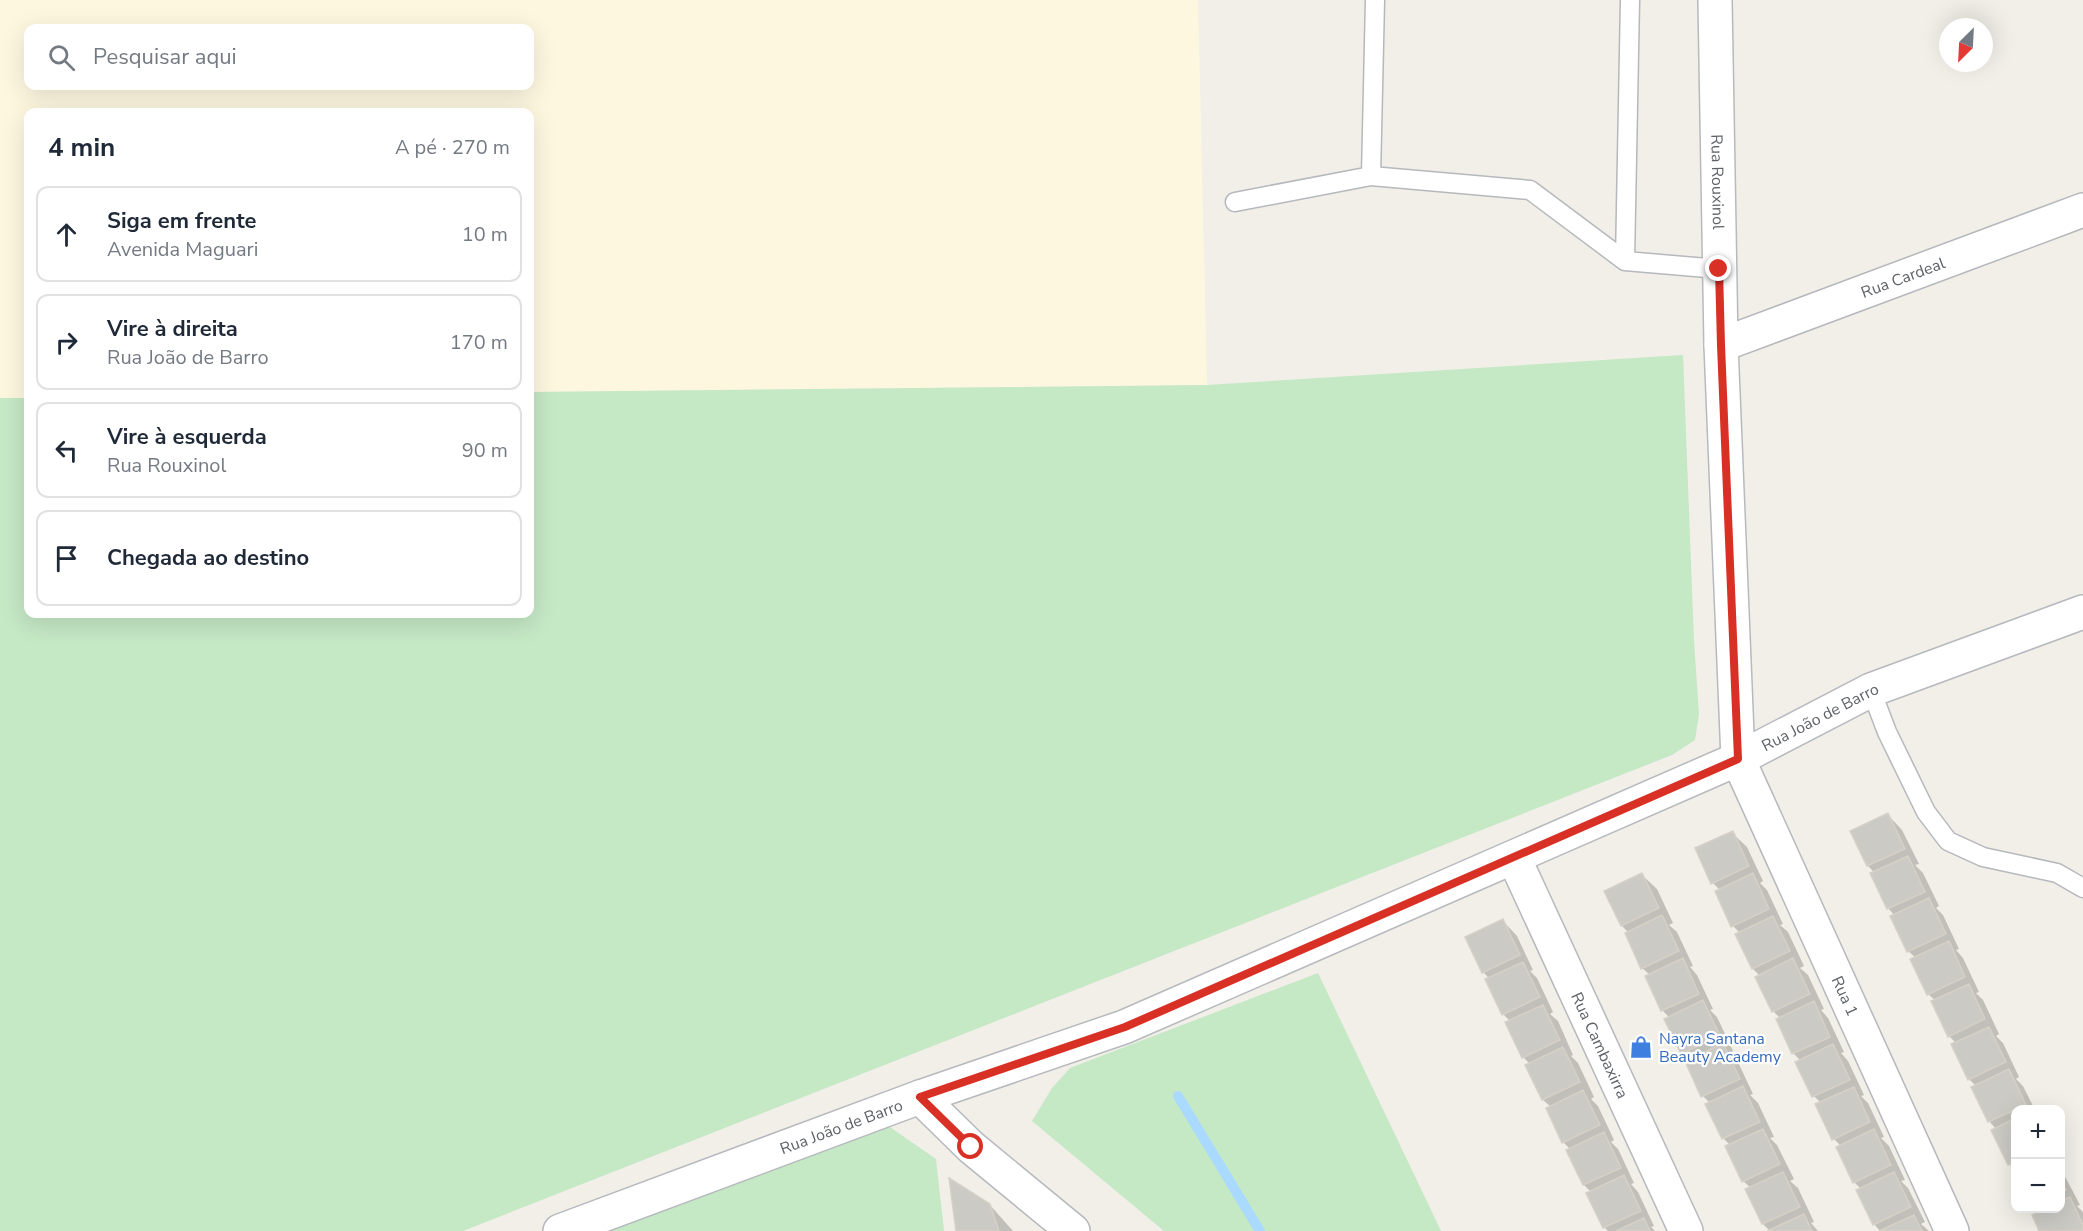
<!DOCTYPE html>
<html lang="pt">
<meta charset="utf-8">
<style>
:root{--surface:#fff;--page:#f6f6f7;--text:#1f2937;--muted:#747a83;--line:#e0e1e3}
body{margin:0;font-family:"Nunito Sans",sans-serif;background:var(--page);color:var(--text)}
.controls{position:absolute;right:18px;bottom:18px;display:grid;overflow:hidden;border-radius:12px;box-shadow:0 6px 24px #0002}
.controls button{width:54px;height:54px;display:grid;place-items:center;padding:0;border:0;border-bottom:2px solid var(--line);background:var(--surface);color:var(--text);font:30px sans-serif}
.compass{position:absolute;left:1939px;top:18px;width:54px;height:54px;border-radius:50%;background:var(--surface);box-shadow:0 6px 24px #0002;rotate:204deg}
.stop{position:absolute;width:18px;height:18px;margin:-14px;border:4px solid #d93025;border-radius:50%;background:#fff}
.stop.end{background:#d93025;border-color:#fff;box-shadow:0 2px 6px #0008}
.list{margin:0;padding:0;list-style:none}
h2{display:flex;justify-content:space-between;align-items:center;height:78px;margin:0;padding:0 24px;font-size:26px}
h2 small{font-size:20px;font-weight:400;color:var(--muted)}
.list li{display:grid;grid-template-columns:39px 1fr auto;gap:18px;align-items:center;box-sizing:border-box;height:96px;margin:0 12px 12px;padding:0 12px;border:2px solid var(--line);border-radius:12px}
.list b{display:block;font-size:22px;white-space:nowrap}
.list p{margin:0;font-size:20px;white-space:nowrap;color:var(--muted)}
.list em{font-size:20px;font-style:normal;color:var(--muted)}
.icon{flex:none;width:33px;height:33px;fill:none;stroke:currentColor;stroke-width:2;stroke-linecap:round;stroke-linejoin:round}
.map{position:relative;flex:none;width:2083px;height:1231px;overflow:hidden}
.search{position:absolute;background:var(--surface);box-shadow:0 6px 24px #0002;left:24px;top:24px;width:510px;height:66px;display:flex;align-items:center;gap:15px;box-sizing:border-box;padding:0 21px;border-radius:12px;color:var(--muted);font-size:22px}
.panel{position:absolute;background:var(--surface);box-shadow:0 6px 24px #0002;left:24px;top:108px;width:510px;height:510px;border-radius:12px}
.map>svg:first-child{display:block}
.commercial{fill:#fef7e0;fill-rule:evenodd}
.green{fill:#c5e8c5}
.shadow{fill:#0003}
.lines{fill:none;stroke-linecap:round;stroke-linejoin:round}
.stream{stroke:#aadaff;stroke-width:10}
.building{fill:#cccac5;stroke:#d6d1c6;stroke-width:1.5}
.lane-casing{stroke:#b5b8bc;stroke-width:21}
.street-casing{stroke:#b5b8bc;stroke-width:36}
.secondary-casing{stroke:#b6babf;stroke-width:36}
.lane{stroke:#fff;stroke-width:18}
.street{stroke:#fff;stroke-width:33}
.secondary{stroke:#fff;stroke-width:33}
.route{stroke:#d93025;stroke-width:8}
.labels{text-anchor:middle;stroke-width:4.5;stroke-linejoin:round;paint-order:stroke}
.street-label{font-size:16px;fill:#5f6368;stroke:#fff}
.shop-label{font-size:16px;fill:#366cbe;stroke:#fff;text-anchor:start}
</style>
<div class="map">
<svg width="2083" height="1231" viewBox="0 0 2083 1231">
<rect width="100%" height="100%" fill="#f1efe8"/>
<!-- commercial -->
<path class="commercial" d="M0 0H1198L1207 385 530 392V112H28V398H0ZM28 28H530V86H28Z"/>
<!-- green -->
<path class="green" d="M1683 355 1694 641 1699 714 1695 740 1672 755 463 1231H0V398H28V614H530V392L1207 385Z
M1318 973 1441 1231H1164L1032 1121 1052 1088 1070 1068Z
M887 1125 936 1159 944 1231H610Z"/>
<!-- shadow -->
<path class="shadow" d="M1888 815 1902 830 1919 864 1915 865 1923 873 1939 906 1936 908 1943 915 1959 949 1956 950 1963 958 1979 992 1976 993 1983 1000 1999 1034 1996 1036 2003 1043 2019 1077 2016 1079 2023 1086 2035 1110H2016V1170L2009 1164 1996 1129 1989 1121 1976 1086 1969 1079 1956 1043 1949 1036 1936 1001 1928 994 1916 958 1908 951 1895 916 1888 908 1875 873 1868 866 1852 832Z
M1732 833 1747 847 1763 881 1760 883 1767 890 1783 924 1780 925 1788 932 1804 966 1800 968 1808 975 1824 1009 1821 1010 1828 1018 1844 1052 1841 1053 1848 1061 1864 1095 1861 1096 1868 1103 1884 1137 1881 1138 1889 1146 1905 1180 1901 1181 1908 1188 1925 1222 1921 1224 1929 1231H1880L1874 1224 1861 1189 1854 1182 1841 1146 1834 1139 1821 1103 1814 1096 1801 1061 1793 1053 1780 1018 1773 1011 1760 976 1753 969 1737 935 1740 933 1733 926 1720 890 1713 883Z
M1642 875 1657 889 1673 923 1669 925 1677 932 1693 966 1690 967 1697 975 1713 1009 1710 1010 1717 1017 1733 1051 1730 1053 1737 1060 1753 1094 1750 1095 1758 1103 1774 1137 1770 1138 1777 1145 1794 1179 1790 1181 1798 1188 1814 1222 1811 1223 1818 1231H1770L1763 1224 1747 1190 1751 1188 1743 1181 1730 1145 1723 1138 1710 1103 1703 1096 1690 1061 1683 1053 1670 1018 1663 1011 1647 977 1650 975 1642 968 1629 933 1622 926 1606 892Z
M1503 921 1517 936 1533 970 1530 971 1537 978 1553 1012 1550 1014 1558 1021 1573 1055 1571 1056 1578 1063 1594 1097 1591 1099 1598 1106 1614 1140 1611 1142 1618 1149 1634 1183 1631 1184 1638 1192 1654 1226 1651 1227 1655 1231H1608L1604 1227 1591 1192 1584 1185 1568 1151 1571 1150 1563 1142 1551 1107 1543 1100 1527 1066 1530 1064 1523 1057 1510 1021 1503 1014 1490 979 1483 972Z
M2060 1167 2080 1205 2077 1206 2083 1212V1231H2041L2037 1214 2031 1208H2060Z
M990 1205 1013 1231H957Z"/>
<g class="lines">
<!-- stream -->
<path class="stream" d="M1178 1096 1260 1231"/>
</g>
<!-- building -->
<path class="building" d="M1888 813 1905 849 1867 866 1850 831Z
M1733 831 1749 866 1711 884 1695 848Z
M1908 856 1925 892 1887 909 1870 873Z
M1642 873 1659 908 1621 926 1604 891Z
M1753 873 1769 909 1731 927 1715 891Z
M1929 898 1946 934 1907 952 1890 916Z
M1662 915 1679 951 1641 969 1625 933Z
M1773 916 1790 951 1752 969 1735 934Z
M1503 919 1520 955 1482 973 1465 937Z
M1949 941 1965 977 1927 995 1910 959Z
M1683 958 1699 994 1661 1011 1645 976Z
M1793 958 1810 994 1772 1012 1755 977Z
M1523 962 1540 997 1502 1015 1485 979Z
M1969 984 1985 1019 1948 1037 1931 1001Z
M1703 1000 1720 1036 1681 1054 1664 1019Z
M1814 1001 1830 1037 1792 1054 1776 1019Z
M1543 1005 1560 1040 1522 1058 1505 1022Z
M1989 1027 2006 1062 1968 1080 1951 1044Z
M1723 1043 1740 1079 1701 1097 1685 1061Z
M1833 1044 1850 1080 1812 1097 1795 1062Z
M1563 1047 1580 1082 1542 1100 1525 1065Z
M2009 1069 2026 1105 1988 1122 1971 1087Z
M1743 1086 1760 1122 1722 1139 1705 1104Z
M1854 1087 1870 1122 1832 1140 1815 1104Z
M1583 1090 1600 1125 1562 1143 1546 1108Z
M2016 1118V1162L2008 1165 1991 1130Z
M1763 1129 1780 1164 1742 1182 1725 1146Z
M1874 1129 1891 1165 1853 1183 1836 1147Z
M1604 1132 1621 1168 1583 1185 1566 1150Z
M1783 1172 1800 1207 1762 1224 1745 1189Z
M1894 1172 1911 1207 1873 1225 1856 1190Z
M1624 1175 1641 1211 1603 1228 1586 1193Z
M2060 1177 2066 1190 2060 1193Z
M949 1178 990 1204 999 1231H956Z
M2070 1197 2083 1225V1231H2039L2032 1215 2045 1208H2060V1201Z
M1804 1214 1812 1231H1767Z
M1914 1215 1922 1231H1879Z
M1644 1218 1650 1231H1616Z"/>
<g class="lines">
<!-- lane casing -->
<g class="lane-casing">
<path id="lane" d="M1371 176 1375 0
M1235 202 1371 176 1530 190 1625 261 1719 269
M1625 261 1630 0
M1871 690 1887 732 1926 812 1948 841 1983 857 2057 873 2083 888"/>
</g>
<!-- street casing -->
<g class="street-casing">
<g id="street">
<path id="s1" d="M1721 345 2083 210"/>
<path id="s2" d="M1738 759 1952 1231"/>
<path id="s3" d="M1514 858 1686 1231"/>
<path d="M920 1097 971 1147 1073 1231"/>
</g>
</g>
<!-- secondary casing -->
<g class="secondary-casing">
<g id="secondary">
<path id="s4" d="M1715 0 1721 345 1738 759"/>
<path id="s5" d="M560 1231 920 1097 1124 1027 1738 759 1871 690 2083 612"/>
</g>
</g>
<!-- lane -->
<use href="#lane" class="lane"/>
<!-- street -->
<use href="#street" class="street"/>
<!-- secondary -->
<use href="#secondary" class="secondary"/>
</g>
<g class="lines">
<!-- route -->
<path class="route" d="M971 1147 920 1097 1125 1027 1738 759 1721 345 1719 269"/>
</g>
<!-- icons -->
<defs>
<g id="shop-bare" transform="scale(1.8)"><path d="M-5-2.5h2.3a2.7 3.5 0 0 1 5.4 0H5L5.5 6h-11ZM-1.5-2.5h3a1.5 2.3 0 0 0-3 0Z" fill="#3f7fe0" stroke="#fff" stroke-width="2.5" paint-order="stroke"/></g>
</defs>
<g fill-rule="evenodd">
<use href="#shop-bare" x="1641" y="1047"/>
</g>
<g class="labels">
<!-- street labels -->
<g class="street-label">
<text dy="6" stroke="none"><textPath href="#s4" startOffset="182">Rua Rouxinol</textPath></text>
<text dy="6" stroke="none"><textPath href="#s1" startOffset="194">Rua Cardeal</textPath></text>
<text dy="6" stroke="none"><textPath href="#s5" startOffset="1362">Rua João de Barro</textPath></text>
<text dy="6" stroke="none"><textPath href="#s2" startOffset="260">Rua 1</textPath></text>
<text dy="6" stroke="none"><textPath href="#s3" startOffset="206">Rua Cambaxirra</textPath></text>
<text dy="6" stroke="none"><textPath href="#s5" startOffset="300">Rua João de Barro</textPath></text>
</g>
<!-- shop labels -->
<g class="shop-label">
<text x="1659" y="1044">Nayra Santana<tspan x="1659" dy="18">Beauty Academy</tspan></text>
</g>
</g>
</svg>
<div class="controls">
<button>+</button>
<button>−</button>
</div>
<svg class="compass" viewBox="-18 -18 36 36"><path d="M0-13l5 13h-10z" fill="#e53935"/><path d="M0 13l5-13h-10z" fill="#747a83"/></svg>
<div class="stop" style="left:971px;top:1147px"></div>
<div class="stop end" style="left:1719px;top:269px"></div>
<div class="search"><svg class="icon" aria-label="search" viewBox="0 0 24 24"><circle cx="10" cy="10" r="6"/><path d="M15 15l6 6"/></svg>Pesquisar aqui</div>
<section class="panel">
<h2>4 min<small>A pé · 270 m</small></h2>
<ul class="list">
<li><svg class="icon" aria-label="ahead" viewBox="0 0 24 24"><path d="M12 20V5M6 11l6-6 6 6"/></svg><div><b>Siga em frente</b><p>Avenida Maguari</p></div><em>10 m</em></li>
<li><svg class="icon" aria-label="right" viewBox="0 0 24 24"><path d="M7 20v-9h11M14 6l5 5-5 5"/></svg><div><b>Vire à direita</b><p>Rua João de Barro</p></div><em>170 m</em></li>
<li><svg class="icon" aria-label="left" viewBox="0 0 24 24"><path d="M17 20v-9H6M10 6l-5 5 5 5"/></svg><div><b>Vire à esquerda</b><p>Rua Rouxinol</p></div><em>90 m</em></li>
<li><svg class="icon" aria-label="arrive" viewBox="0 0 24 24"><path d="M6 21V4h12l-3 4 3 4H6"/></svg><div><b>Chegada ao destino</b></div></li>
</ul>
</section>
</div>
